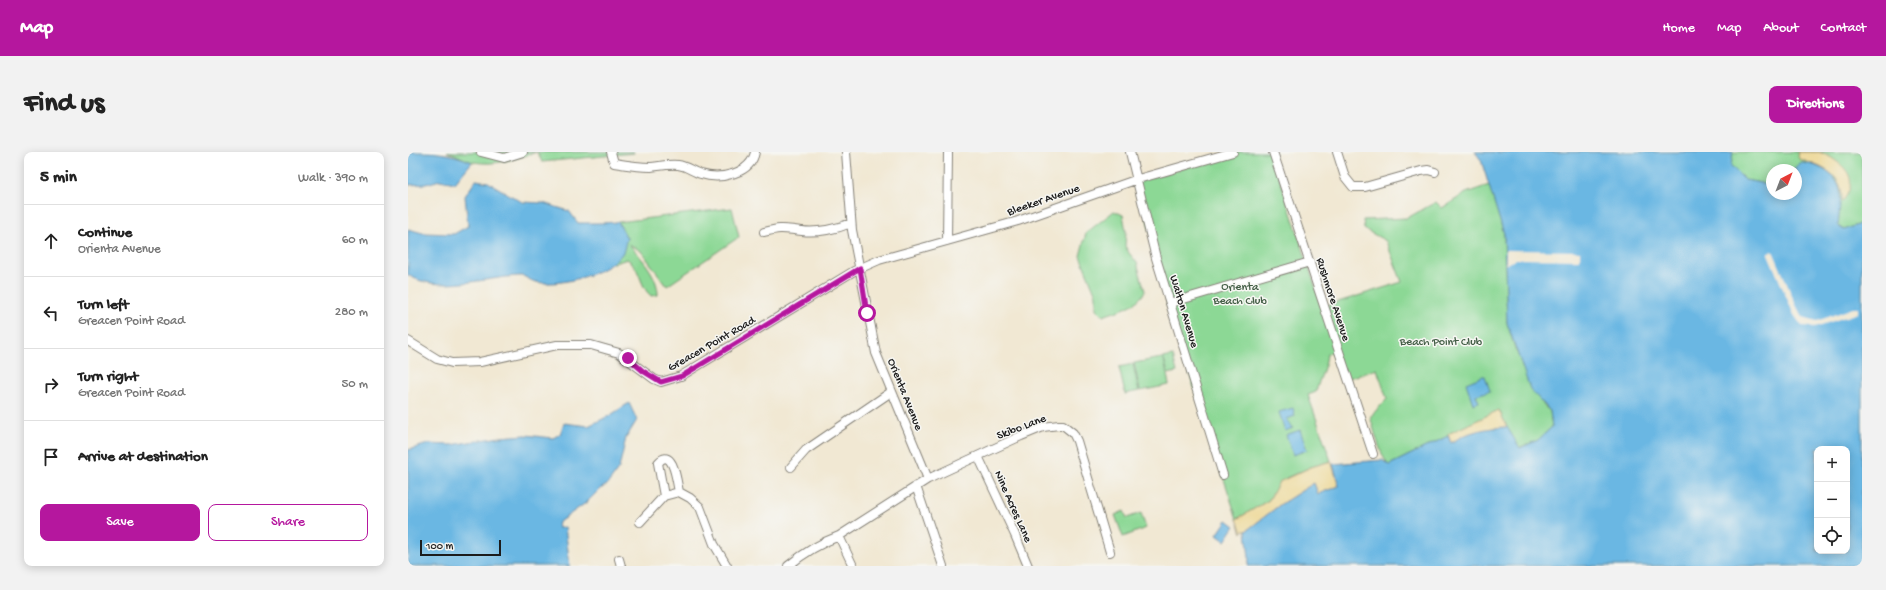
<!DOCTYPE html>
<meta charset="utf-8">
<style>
:root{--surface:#fff;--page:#f2f2f2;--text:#222;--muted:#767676;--line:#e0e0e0;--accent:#b5179e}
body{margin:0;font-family:"Gochi Hand",sans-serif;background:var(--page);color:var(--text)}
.controls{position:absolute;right:12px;bottom:12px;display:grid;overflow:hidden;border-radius:8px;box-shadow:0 2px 10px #0003}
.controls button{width:36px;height:36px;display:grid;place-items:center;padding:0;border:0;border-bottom:1px solid var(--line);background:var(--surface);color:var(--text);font:20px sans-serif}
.compass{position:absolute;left:1358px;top:12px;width:36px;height:36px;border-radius:50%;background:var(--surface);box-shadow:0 2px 10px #0003;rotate:42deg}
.scale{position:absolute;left:12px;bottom:10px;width:81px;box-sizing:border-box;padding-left:4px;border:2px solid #1c1c1c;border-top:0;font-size:11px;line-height:14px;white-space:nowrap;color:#1c1c1c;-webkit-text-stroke:3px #f6f6f2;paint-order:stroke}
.stop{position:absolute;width:12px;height:12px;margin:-9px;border:3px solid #b5179e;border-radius:50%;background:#fff}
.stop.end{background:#b5179e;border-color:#fff;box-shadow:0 1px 4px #0008}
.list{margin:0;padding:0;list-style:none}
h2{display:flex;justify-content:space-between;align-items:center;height:52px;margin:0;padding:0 16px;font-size:17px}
h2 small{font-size:13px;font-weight:400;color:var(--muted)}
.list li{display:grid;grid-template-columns:26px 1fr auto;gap:12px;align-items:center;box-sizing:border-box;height:72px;padding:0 16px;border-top:1px solid var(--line)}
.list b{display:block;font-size:15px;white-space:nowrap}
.list p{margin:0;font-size:13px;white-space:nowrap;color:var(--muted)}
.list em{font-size:13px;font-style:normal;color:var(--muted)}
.actions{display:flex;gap:8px;padding:12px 16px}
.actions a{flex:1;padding:9px 0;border:1px solid var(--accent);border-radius:8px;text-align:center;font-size:14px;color:var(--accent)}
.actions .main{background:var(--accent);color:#fff}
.icon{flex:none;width:22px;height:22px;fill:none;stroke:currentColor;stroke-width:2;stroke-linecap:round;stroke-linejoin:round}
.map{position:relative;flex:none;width:1454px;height:414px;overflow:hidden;border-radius:8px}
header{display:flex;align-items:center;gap:24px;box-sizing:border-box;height:56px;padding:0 20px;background:var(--accent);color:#fff}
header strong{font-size:19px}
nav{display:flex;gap:22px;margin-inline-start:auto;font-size:14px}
.intro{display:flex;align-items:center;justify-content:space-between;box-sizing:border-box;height:96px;padding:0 24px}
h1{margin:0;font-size:28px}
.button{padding:10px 18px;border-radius:8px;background:var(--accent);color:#fff;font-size:14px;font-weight:700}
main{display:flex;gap:24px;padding:0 24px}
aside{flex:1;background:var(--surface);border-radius:8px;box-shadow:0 2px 10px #0003}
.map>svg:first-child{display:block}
.green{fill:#8cd895;stroke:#547a58}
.sand{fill:#eeda9e;stroke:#857b5d}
.water{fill:#6ab7e3;stroke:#436a80;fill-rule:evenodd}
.pier{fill:#f1e8d3}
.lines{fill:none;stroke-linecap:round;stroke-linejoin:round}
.minor-casing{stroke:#868278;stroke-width:10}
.minor{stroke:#fff;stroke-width:8}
.route{stroke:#b5179e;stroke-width:5}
.labels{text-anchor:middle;stroke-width:3;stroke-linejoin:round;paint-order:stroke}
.street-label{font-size:12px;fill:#1c1c1c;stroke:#f6f6f2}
.park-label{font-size:12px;fill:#435e46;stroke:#f6f6f2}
</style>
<header>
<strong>Map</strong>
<nav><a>Home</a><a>Map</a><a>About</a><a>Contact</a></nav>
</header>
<div class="intro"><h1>Find us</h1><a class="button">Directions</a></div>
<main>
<aside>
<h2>5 min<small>Walk · 390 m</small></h2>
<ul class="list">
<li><svg class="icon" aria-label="ahead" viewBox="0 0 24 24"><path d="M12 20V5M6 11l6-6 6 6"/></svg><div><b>Continue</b><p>Orienta Avenue</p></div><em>60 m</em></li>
<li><svg class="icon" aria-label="left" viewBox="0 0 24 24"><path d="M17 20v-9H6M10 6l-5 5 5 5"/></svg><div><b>Turn left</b><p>Greacen Point Road</p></div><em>280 m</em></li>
<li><svg class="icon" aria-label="right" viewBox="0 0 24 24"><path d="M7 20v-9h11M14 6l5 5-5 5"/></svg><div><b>Turn right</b><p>Greacen Point Road</p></div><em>50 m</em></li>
<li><svg class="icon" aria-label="arrive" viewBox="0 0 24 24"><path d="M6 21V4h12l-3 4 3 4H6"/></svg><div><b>Arrive at destination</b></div></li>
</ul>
<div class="actions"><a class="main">Save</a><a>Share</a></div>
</aside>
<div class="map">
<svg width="1454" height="414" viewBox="0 0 1454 414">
<rect width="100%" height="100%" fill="#f6f6f2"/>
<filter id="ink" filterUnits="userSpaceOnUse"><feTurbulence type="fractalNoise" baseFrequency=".025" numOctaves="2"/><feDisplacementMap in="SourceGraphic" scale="8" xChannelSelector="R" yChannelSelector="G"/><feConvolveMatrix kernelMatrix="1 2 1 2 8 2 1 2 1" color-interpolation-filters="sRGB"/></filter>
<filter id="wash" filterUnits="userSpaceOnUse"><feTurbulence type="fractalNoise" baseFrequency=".012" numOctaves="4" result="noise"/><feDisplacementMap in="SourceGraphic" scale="16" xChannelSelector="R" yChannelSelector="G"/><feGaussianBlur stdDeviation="0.9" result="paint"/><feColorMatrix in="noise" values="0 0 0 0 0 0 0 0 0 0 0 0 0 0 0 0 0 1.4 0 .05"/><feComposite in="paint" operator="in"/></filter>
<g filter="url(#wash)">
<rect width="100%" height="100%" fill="#f1e8d3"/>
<!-- green -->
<path class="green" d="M39 0H226V1L134 10 129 0C106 7 89 14 65 10 57 8 48 2 39 0Z
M831 0H863L914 155 994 130 978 89 956 77 955 68 999 66 1028 50 1034 56 1058 41 1081 33 1096 82 1099 171 1108 199 1136 254 1142 259 1144 275 1130 288 1111 296 1099 275 1091 258 1040 282V284L981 313C973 307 966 276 962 265L979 247 969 217 938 227 927 200 919 202C918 215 911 227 908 240L900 243 923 309 903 315 878 326 861 348 829 367 760 156 730 29Z
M1325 0H1454V71L1436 78 1430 74 1431 59 1398 11H1392L1386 18H1364V33L1337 28 1323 14Z
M324 56 331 85 259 134 233 99 221 92C233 106 250 123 250 143L243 144C231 134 233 115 219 107L204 112 214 102 219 86 210 70Z
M706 59 715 63 718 79 717 94 721 101 729 111 737 139C729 155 711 158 695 164L688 157V143L672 104 678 81Z
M765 204 769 220 760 222 756 207 761 233 732 239 726 211Z
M725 212 731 239 717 242 711 215Z
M716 359 719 366 733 361 738 376 715 385 707 363Z"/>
<!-- sand -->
<path class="sand" d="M1389 0C1396 0 1405 0 1411 0 1417 2 1423 5 1428 9 1445 21 1447 34 1434 50 1436 21 1414 15 1391 7Z
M1091 258 1099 275C1079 276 1059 280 1043 291L1040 282Z
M923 309 931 334 910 342 906 331 873 352 838 379 835 378 834 381 829 367 861 348 871 330 903 315Z"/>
<!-- water -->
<path class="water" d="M0 0C24 0 41 0 64 10L47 31 32 28 18 32 0 33Z
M1067 0H1325L1323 14 1337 28 1364 33V42H1388V18H1386L1391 11C1407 10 1430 22 1432 39 1433 50 1431 63 1430 74L1436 78 1454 71V414H840L841 406 838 379 873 352 906 331 910 342 931 334 925 312 974 308 981 313 1040 284 1043 291C1060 279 1078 276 1099 275L1112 296 1130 288 1144 275 1142 259 1122 237 1099 171 1096 82 1073 8ZM1409 297H1439V399H1409Z
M68 28 80 30 114 50 135 51 161 59 170 71H193L210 70 219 86C217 91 217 99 213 103 198 122 152 135 128 130 122 129 117 123 111 124 78 125 30 142 0 123V77L15 81 46 82 60 74 57 44Z
M1075 224H1077L1082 239 1068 243 1071 250 1065 252 1058 231Z
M221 251 229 268 218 286 211 316 199 333 192 337 179 350 151 370 150 376 157 375 162 414H0V298L20 292 43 293 92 285 118 283 145 286 152 282 156 271 180 274 201 264Z
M885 256 887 264 879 267 885 276 877 279 871 260Z
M892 278 899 298 885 303 878 283Z
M819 368 827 374 817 389 809 383Z"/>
<!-- pier -->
<path class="pier" d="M1098 98 1172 99V108L1108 107 1098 113Z
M1365 99 1390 158 1395 165 1409 169 1445 156H1450V161L1407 175 1394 174 1386 163 1360 102V100Z"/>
</g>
<g filter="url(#ink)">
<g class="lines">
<!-- minor casing -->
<g class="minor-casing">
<path id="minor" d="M73 0 96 6 115 0
M203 0 206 11C218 13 230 15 243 15 252 14 261 12 270 13 279 14 285 20 293 22 312 28 343 22 347 0
M438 0 444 78 468 201 520 327
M722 0 748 106 815 323
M865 0 965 302
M929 0 937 25 945 35H957L1013 19 1020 18 1027 20
M356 80C375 75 375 77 394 79 409 81 429 77 443 71
M539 89 540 0
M762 151 902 110
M0 189 29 207 44 211 72 210 149 193H183L211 201 246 227 253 230 273 224 446 119 471 108 610 69 730 27 825 0
M570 304 607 383 620 414
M383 315 398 298 483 240
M508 334 535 414
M256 344 250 311C265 293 269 331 271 340
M232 370 256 344 271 340 282 346 292 355 306 392 319 414
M431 384 445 414
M211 407 213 414
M380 414C396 401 412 391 431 384L520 327 613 284 635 275 651 273H655L665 281 669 289 702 400"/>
</g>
<!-- minor -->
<use href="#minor" class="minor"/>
</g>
</g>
<g class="lines" filter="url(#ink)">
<!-- route -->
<path class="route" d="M220 206 235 219 253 230 274 224 452 116 459 161"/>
</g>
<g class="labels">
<!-- street labels -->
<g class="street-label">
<text transform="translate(635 47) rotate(-19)" y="4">Bleeker Avenue</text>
<text transform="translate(926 147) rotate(72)" y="4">Rushmore Avenue</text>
<text transform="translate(777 159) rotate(73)" y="4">Walton Avenue</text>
<text transform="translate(303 191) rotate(-30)" y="4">Greacen Point Road</text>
<text transform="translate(498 242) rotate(68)" y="4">Orienta Avenue</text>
<text transform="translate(613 274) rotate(-21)" y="4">Skibo Lane</text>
<text transform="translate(606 354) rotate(66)" y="4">Nine Acres Lane</text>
</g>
<!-- park labels -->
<g class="park-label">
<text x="832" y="138">Orienta<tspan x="832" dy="14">Beach Club</tspan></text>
<text x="1033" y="193">Beach Point Club</text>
</g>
</g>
</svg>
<div class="controls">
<button>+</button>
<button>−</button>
<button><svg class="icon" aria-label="locate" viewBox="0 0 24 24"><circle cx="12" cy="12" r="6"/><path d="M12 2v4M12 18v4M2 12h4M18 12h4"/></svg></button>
</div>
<svg class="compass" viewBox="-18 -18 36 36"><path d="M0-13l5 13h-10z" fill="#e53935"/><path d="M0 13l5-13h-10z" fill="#767676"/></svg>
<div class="scale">100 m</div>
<div class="stop" style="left:459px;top:161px"></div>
<div class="stop end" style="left:220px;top:206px"></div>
</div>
</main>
